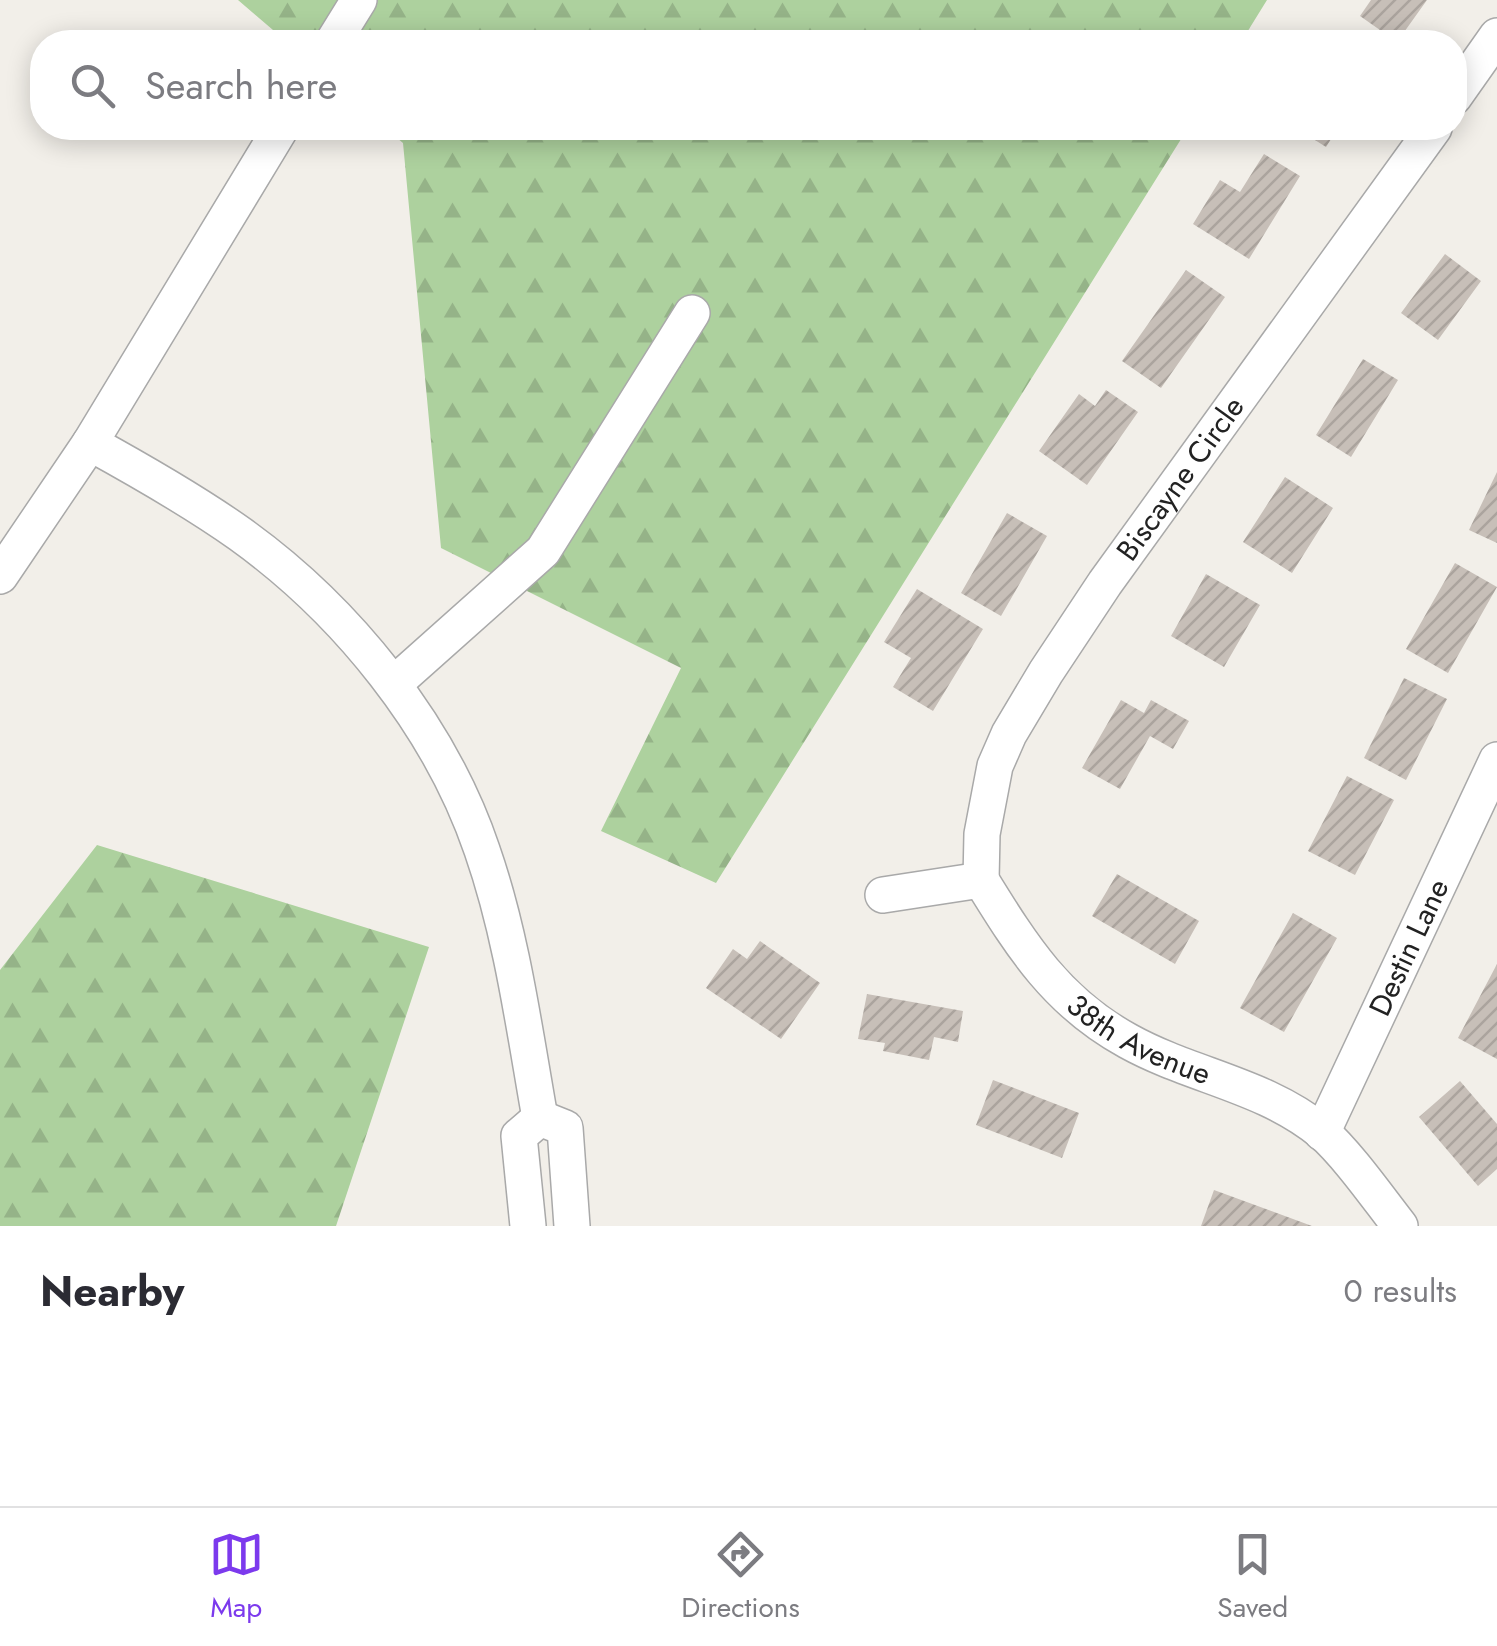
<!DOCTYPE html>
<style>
:root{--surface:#fff;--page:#f2f2f3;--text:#2b2b33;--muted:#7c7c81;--line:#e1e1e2;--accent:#7c3aed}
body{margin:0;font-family:Jost,sans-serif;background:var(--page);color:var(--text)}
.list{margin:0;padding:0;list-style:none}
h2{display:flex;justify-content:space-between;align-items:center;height:130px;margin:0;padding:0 40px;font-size:42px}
h2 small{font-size:32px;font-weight:400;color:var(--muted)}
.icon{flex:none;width:55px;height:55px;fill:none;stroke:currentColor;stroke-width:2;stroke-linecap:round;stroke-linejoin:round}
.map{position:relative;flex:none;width:1497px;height:1226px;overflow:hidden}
.search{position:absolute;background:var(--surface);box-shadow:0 5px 25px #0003;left:30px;right:30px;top:30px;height:110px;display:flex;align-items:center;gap:25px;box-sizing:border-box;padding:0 35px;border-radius:40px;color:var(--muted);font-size:38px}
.sheet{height:280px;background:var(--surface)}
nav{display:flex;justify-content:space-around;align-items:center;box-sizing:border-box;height:140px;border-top:2px solid var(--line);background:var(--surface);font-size:28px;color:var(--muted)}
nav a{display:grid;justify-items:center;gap:5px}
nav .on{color:var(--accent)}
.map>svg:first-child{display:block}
.forest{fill:url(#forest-firs)}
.building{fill:url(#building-hatch)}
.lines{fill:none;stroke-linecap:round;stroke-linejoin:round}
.minor-casing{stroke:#a9a9a9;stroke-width:38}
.minor{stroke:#fff;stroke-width:35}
.labels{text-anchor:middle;stroke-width:8;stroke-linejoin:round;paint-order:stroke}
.street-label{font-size:30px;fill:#222;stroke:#fff}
</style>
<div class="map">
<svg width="1497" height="1226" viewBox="0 0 1497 1226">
<defs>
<pattern id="forest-firs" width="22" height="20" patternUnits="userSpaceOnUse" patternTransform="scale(2.5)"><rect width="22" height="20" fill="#add19e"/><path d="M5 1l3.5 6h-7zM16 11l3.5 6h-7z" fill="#95b388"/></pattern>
<pattern id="building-hatch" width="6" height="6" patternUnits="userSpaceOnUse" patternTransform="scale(2.5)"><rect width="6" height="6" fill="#c7bfb8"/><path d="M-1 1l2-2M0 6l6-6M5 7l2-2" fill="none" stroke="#aba49e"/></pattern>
</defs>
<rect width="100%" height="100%" fill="#f2efe9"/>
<!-- forest -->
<path class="forest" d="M238 0H1267L1241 42H287Z
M385 128H1188L716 883 601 831 681 668 441 548 403 143Z
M97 845 429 947 336 1226H0V970Z"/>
<!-- building -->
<path class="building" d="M1371 0H1427L1397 42 1360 16Z
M1296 128H1338L1326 147Z
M1264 154 1300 176 1249 259 1193 224 1220 180 1240 192Z
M1445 254 1481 281 1438 340 1401 313Z
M1186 270 1225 297 1161 388 1122 361Z
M1363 359 1398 380 1351 457 1316 435Z
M1106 390 1138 412 1087 485 1039 451 1079 394 1095 406Z
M1497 472V543L1469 530Z
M1285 477 1333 508 1292 573 1243 542Z
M1007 513 1047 536 1001 616 961 593Z
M1455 563 1497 587 1448 673 1406 649Z
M1206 574 1260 605 1224 667 1171 636Z
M917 589 983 629 933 711 893 687 911 658 884 642Z
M1404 678 1447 699 1406 780 1364 758Z
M1121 700 1144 713 1151 700 1189 721 1173 749 1150 736 1120 789 1082 768Z
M1347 776 1394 800 1355 875 1308 851Z
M1117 874 1199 921 1175 964 1092 916Z
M1293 913 1337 938 1284 1032 1240 1008Z
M760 941 820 983 781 1039 706 988 733 949 747 959Z
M1497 964V1059L1458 1038Z
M867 994 963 1011 958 1042 934 1037 929 1060 883 1051 885 1043 858 1039Z
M993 1080 1079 1113 1062 1158 976 1125Z
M1460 1081 1497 1124V1169L1478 1186 1419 1117Z
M1214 1190 1312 1226H1201Z"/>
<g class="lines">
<!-- minor casing -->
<g class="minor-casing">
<g id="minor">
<path d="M333 42 359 0"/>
<path d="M1454 97 1497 36"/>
<path d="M281 128 90 443C141 471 192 500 240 534 346 610 440 726 482 850 512 936 524 1028 540 1118"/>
<path d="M0 576 90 443"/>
<path d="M395 683 543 551 692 313"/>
<path id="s1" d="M981 880 982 834 995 766 1009 734 1046 672 1105 583 1434 128"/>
<path id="s2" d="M981 880C1023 948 1057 1002 1128 1041 1191 1076 1265 1085 1322 1132 1348 1155 1378 1198 1400 1226"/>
<path d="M883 895 981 880"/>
<path d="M540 1118 565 1128 572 1226"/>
<path id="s3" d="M1322 1133 1497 760"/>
<path d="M528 1226 519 1136 540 1118"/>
</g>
</g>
<!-- minor -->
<use href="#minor" class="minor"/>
</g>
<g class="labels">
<!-- street labels -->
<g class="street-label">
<text dy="10" stroke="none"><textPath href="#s1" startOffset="458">Biscayne Circle</textPath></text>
<text dy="10" stroke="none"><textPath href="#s3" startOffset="205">Destin Lane</textPath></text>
<text dy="10" stroke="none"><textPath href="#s2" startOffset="230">38th Avenue</textPath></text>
</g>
</g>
</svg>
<div class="search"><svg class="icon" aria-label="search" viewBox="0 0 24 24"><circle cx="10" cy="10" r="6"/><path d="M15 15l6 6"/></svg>Search here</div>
</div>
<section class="sheet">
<h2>Nearby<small>0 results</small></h2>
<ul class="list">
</ul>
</section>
<nav>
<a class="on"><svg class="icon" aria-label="map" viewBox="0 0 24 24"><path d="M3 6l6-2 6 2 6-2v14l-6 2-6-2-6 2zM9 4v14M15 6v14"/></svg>Map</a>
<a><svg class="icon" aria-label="directions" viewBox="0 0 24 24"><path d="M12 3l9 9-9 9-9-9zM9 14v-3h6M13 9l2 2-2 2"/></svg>Directions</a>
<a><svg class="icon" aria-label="saved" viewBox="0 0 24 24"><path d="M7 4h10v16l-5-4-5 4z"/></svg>Saved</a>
</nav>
